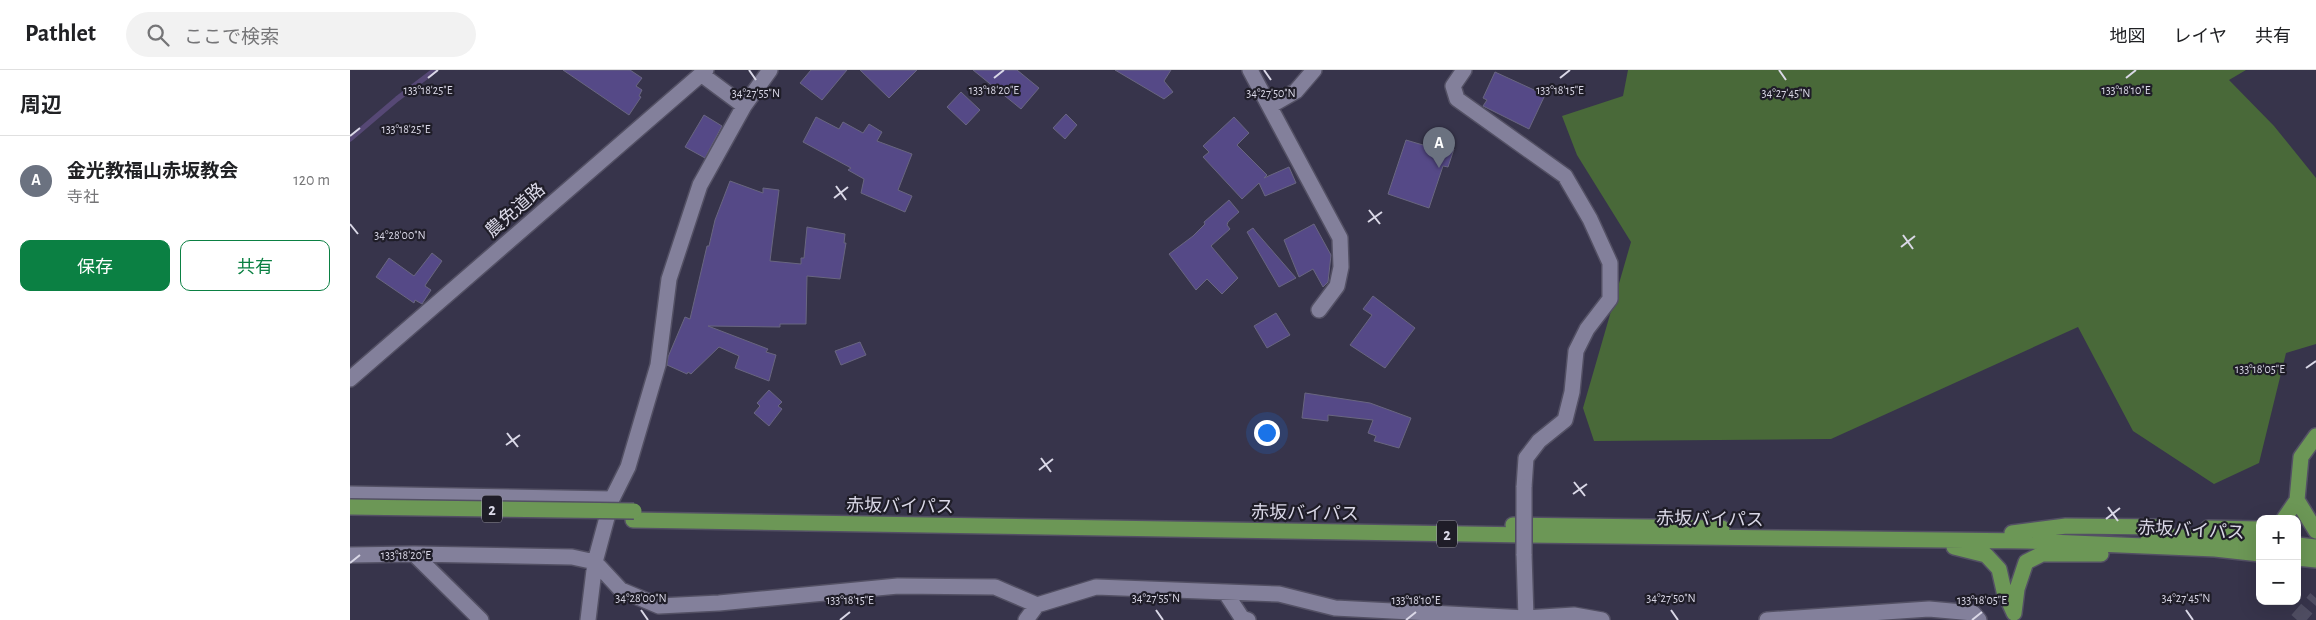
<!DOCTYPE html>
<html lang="ja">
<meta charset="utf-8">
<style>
:root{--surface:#fff;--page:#f2f2f2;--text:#202124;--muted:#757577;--line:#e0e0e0;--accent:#0b8043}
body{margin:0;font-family:"Alegreya Sans","Noto Sans JP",sans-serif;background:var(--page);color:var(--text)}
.controls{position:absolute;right:15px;bottom:15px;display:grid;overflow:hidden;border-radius:10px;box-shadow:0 5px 20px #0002}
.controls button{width:45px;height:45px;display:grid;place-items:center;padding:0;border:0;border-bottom:1px solid var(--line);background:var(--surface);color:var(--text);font:25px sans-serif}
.you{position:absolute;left:916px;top:362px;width:18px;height:18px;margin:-12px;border:4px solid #fff;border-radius:50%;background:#1a73e8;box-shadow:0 0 0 8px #1a73e833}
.badge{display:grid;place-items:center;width:32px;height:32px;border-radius:50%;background:var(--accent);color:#fff;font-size:16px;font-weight:700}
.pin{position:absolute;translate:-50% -41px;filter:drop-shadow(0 1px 2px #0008)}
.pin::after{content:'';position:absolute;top:26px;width:18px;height:15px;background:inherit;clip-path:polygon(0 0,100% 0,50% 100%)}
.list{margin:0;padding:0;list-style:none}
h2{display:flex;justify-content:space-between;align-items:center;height:65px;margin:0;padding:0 20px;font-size:21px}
h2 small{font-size:16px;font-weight:400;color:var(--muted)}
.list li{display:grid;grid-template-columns:32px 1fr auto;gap:15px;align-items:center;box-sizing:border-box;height:90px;padding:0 20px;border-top:1px solid var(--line)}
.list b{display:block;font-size:19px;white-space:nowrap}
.list p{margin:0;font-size:16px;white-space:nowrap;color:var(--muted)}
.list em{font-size:16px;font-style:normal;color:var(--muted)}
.actions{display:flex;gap:10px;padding:15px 20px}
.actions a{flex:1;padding:11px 0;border:1px solid var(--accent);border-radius:10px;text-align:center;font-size:18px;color:var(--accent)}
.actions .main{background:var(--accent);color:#fff}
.icon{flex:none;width:28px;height:28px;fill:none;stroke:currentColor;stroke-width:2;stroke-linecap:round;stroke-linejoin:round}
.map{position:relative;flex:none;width:1966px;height:550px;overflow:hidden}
header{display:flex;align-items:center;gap:30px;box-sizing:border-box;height:70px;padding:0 25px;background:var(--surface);border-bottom:1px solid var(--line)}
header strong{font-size:24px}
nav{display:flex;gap:28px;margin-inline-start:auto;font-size:18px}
.search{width:350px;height:45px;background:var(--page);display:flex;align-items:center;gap:12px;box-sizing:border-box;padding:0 18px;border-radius:28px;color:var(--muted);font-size:19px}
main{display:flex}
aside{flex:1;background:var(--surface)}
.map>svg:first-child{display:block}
.green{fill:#496939}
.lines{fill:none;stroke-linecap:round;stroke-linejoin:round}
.stream{stroke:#564875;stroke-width:5.5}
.building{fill:#554987;stroke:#696680}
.minor-tunnel{stroke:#4f4d62;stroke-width:15;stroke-dasharray:15 8;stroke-linecap:butt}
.minor-casing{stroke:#535064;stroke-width:18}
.highway-casing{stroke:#535064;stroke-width:18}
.minor{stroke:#83809b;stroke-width:15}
.highway{stroke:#6c9756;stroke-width:15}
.minor-bridge-casing{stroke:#535064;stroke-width:18;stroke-linecap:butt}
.highway-bridge-casing{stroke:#535064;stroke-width:18;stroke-linecap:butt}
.minor-bridge{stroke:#83809b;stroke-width:15}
.highway-bridge{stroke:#6c9756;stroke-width:15}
.ticks{fill:none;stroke:#dad8e7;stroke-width:2}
.labels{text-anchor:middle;stroke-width:4.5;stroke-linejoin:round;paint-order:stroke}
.shield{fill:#1f1d28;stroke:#a2a0ae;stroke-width:1}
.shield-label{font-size:16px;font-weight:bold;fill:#dad8e7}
.street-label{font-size:18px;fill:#dad8e7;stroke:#1f1d28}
.ticks-label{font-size:12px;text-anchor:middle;fill:#dad8e7;stroke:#1f1d28;stroke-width:4.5;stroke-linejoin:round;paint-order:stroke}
</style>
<header>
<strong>Pathlet</strong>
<div class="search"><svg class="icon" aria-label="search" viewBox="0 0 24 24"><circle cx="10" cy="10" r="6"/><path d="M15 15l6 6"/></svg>ここで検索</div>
<nav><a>地図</a><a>レイヤ</a><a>共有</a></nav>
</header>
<main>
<aside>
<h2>周辺<small></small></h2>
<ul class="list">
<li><span class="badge" style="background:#6b7280">A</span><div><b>金光教福山赤坂教会</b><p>寺社</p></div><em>120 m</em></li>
</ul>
<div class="actions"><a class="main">保存</a><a>共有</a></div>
</aside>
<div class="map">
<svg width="1966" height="550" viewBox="0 0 1966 550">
<rect width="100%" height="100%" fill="#37344b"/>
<!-- green -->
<path class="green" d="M1278 0H1896L1879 10 1924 56 1966 108V274L1936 283 1909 393 1864 414 1783 361 1728 257 1481 369 1244 371 1233 338 1281 172 1227 85 1212 46 1273 26Z"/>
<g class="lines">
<!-- stream -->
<path class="stream" d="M0 69 47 29 85 0"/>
</g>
<!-- building -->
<path class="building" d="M213 0H280L292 8 286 16 292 20 289 26 291 27 279 45Z
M461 0H497L472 30 450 13Z
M510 0H567L539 28Z
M623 0H667L689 18 671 39Z
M765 0H821L814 11 823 22 814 29Z
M1145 2 1195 25 1179 59 1133 36 1137 30 1133 28Z
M611 22 630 40 616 55 597 37Z
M716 44 727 55 715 69 703 58Z
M354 45 372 56 355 88 335 77Z
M466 47 489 59 493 52 513 63 519 54 532 62 527 71 562 84 548 120 562 126 555 142 511 123 514 109 498 100 501 98 453 72Z
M884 47 899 63 887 75 917 105 914 108 939 97 946 113 915 126 909 113 892 129 853 87 859 82 853 76Z
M1075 69 1104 79 1098 97 1093 96 1079 138 1038 124 1056 70 1073 75Z
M380 111 413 123V118L429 120 420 191 451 194V188H454L457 157 495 164 494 173H496L490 209 457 206 456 254H430V257L358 256 418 279 416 282 426 285 419 311 385 298 389 286 369 277 341 304 338 302 337 304 317 295 318 287 335 247 340 249 357 176H359L365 150Z
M879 130 889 142 878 152 877 155 880 159 861 176 888 208 872 224 857 209 846 220 819 184 843 166 855 154 854 152Z
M964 154 981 185 978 212 973 217 963 199 949 207 934 170Z
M903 158 906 162 946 208 929 217 897 162Z
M82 183 92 191 76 214 75 216 81 220 72 234 65 230 64 233 26 207 39 188 64 206Z
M1023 226 1065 258 1035 298 1000 275 1022 245 1013 239Z
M926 243 940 265 917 278 904 256Z
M510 272 516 285 491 295 485 281Z
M419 320 432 332 428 336 432 339 419 356 404 343 410 336 407 333Z
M955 323 1020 333 1061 348 1049 378 1024 371 1026 366 1018 363 1023 350 978 345V351L952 348Z"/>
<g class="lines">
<!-- minor-tunnel -->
<path class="minor-tunnel" d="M1947 550 1966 528"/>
<!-- minor casing -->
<g class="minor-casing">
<path id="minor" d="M900 0 990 168 991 197 987 216 969 240
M1114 0 1103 16 1107 29 1215 106 1240 149 1260 193V229L1237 259 1226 281 1222 322 1215 350 1189 371 1176 388 1174 417
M351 4 394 36
M920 36 946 21 964 0
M0 309 356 0
M0 424 262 429
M64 484 222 487 245 492 271 520 309 536 369 533 548 516 645 517 687 535 746 517 929 524 985 538 1176 548 1224 545 1252 550
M1174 484 1176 548
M0 485 64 484 131 550
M875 522 892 548 898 550
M238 550 245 492 262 429 278 397 308 295 319 209 350 115 394 36 420 0
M676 550 687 535
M1417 550 1579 539 1623 543 1629 550"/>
</g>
<!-- highway casing -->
<g class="highway-casing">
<path id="highway" d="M1947 430 1966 461
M1934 449 1947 430 1951 387 1966 366
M283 450 1176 465 1677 471 1865 479 1910 484
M1163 455 1372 458
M1858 458 1910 459
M1662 463 1716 456 1812 457
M1798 466 1868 468 1910 472
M1947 475 1966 477
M1604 477 1636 485 1649 499 1654 521 1664 543
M1947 488 1966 490
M1664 543 1667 519 1676 492 1692 484H1751"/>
</g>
<!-- minor -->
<use href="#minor" class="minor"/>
<!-- highway -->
<use href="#highway" class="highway"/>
<!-- minor-bridge casing -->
<g class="minor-bridge-casing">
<path id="minor-bridge" d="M1174 417V484"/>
</g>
<!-- highway-bridge casing -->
<g class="highway-bridge-casing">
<path id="highway-bridge" d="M0 437 284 441"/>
</g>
<!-- minor-bridge -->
<use href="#minor-bridge" class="minor-bridge"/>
<!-- highway-bridge -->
<use href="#highway-bridge" class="highway-bridge"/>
</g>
<!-- ticks -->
<path class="ticks" d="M399 0 406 10M914 0 921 10M1429 0 1436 10M78 8 88 0M644 8 654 0M1210 8 1220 0M1776 8 1786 0M0 66 10 58M486 116 496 130M484 128 498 117M1019 140 1030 154M1018 152 1032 142M0 154 8 164M1553 165 1563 179M1551 177 1565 166M1956 298 1966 291M157 363 168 377M156 375 170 365M691 388 701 402M689 400 703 389M1224 412 1235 426M1223 424 1237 414M1758 437 1768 451M1756 449 1770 438M0 493 10 485M291 540 298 550M806 540 813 550M1321 540 1328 550M1836 540 1843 550M490 550 500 542M1056 550 1066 542M1622 550 1632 542"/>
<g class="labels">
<!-- shield labels -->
<g class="shield">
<rect x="132" y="425.5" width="20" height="27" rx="4"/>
<rect x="1087" y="450.5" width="20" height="27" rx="4"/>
</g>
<g class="shield-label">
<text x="142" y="445">2</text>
<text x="1097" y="470">2</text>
</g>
<!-- street labels -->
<g class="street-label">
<text transform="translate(165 140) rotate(-41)" y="6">農免道路</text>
<text transform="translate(550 436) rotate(1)" y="6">赤坂バイパス</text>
<text transform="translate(955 443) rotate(1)" y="6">赤坂バイパス</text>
<text transform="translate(1360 449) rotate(1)" y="6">赤坂バイパス</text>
<text transform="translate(1841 460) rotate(3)" y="6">赤坂バイパス</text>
</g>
</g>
<g class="ticks-label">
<text x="1210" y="24">133°18'15"E</text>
<text x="78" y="24">133°18'25"E</text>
<text x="644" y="24">133°18'20"E</text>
<text x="1776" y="24">133°18'10"E</text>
<text x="406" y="27">34°27'55"N</text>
<text x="921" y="27">34°27'50"N</text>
<text x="1436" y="27">34°27'45"N</text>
<text x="56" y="63">133°18'25"E</text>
<text x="50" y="169">34°28'00"N</text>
<text x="1910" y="303">133°18'05"E</text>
<text x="56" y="489">133°18'20"E</text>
<text x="291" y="532">34°28'00"N</text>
<text x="806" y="532">34°27'55"N</text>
<text x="1321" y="532">34°27'50"N</text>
<text x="1836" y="532">34°27'45"N</text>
<text x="500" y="534">133°18'15"E</text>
<text x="1066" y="534">133°18'10"E</text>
<text x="1632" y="534">133°18'05"E</text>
</g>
</svg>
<div class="controls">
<button>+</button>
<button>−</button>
</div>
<div class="you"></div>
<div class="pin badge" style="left:1089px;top:98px;background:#6b7280">A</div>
</div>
</main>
